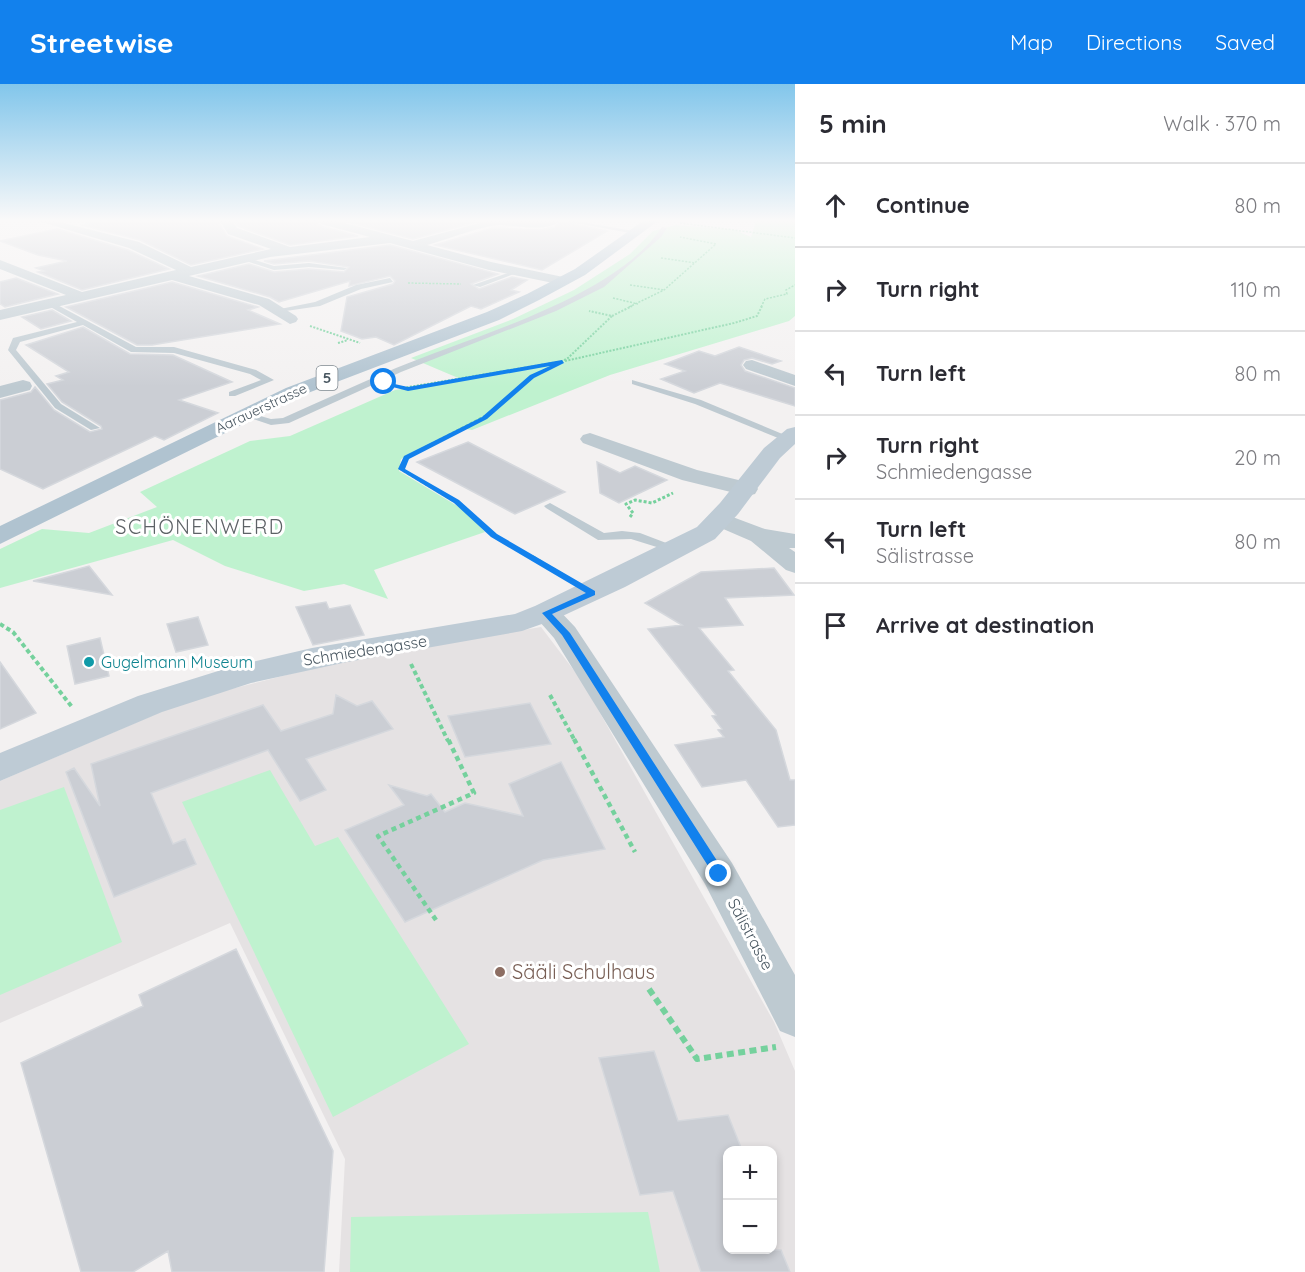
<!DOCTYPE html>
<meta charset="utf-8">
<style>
:root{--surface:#fff;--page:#f7f7f7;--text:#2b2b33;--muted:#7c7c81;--line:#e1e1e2;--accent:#1281ed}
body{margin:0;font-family:Quicksand,sans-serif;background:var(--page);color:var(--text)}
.controls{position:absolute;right:18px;bottom:18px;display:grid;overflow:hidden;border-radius:12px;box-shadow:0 3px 9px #0003}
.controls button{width:54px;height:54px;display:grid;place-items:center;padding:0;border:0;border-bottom:2px solid var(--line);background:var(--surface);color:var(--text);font:30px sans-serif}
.stop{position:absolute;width:18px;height:18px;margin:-14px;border:4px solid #1281ed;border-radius:50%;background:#fff}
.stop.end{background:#1281ed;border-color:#fff;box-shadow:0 2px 6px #0008}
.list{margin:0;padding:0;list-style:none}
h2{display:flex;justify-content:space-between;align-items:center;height:78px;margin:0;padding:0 24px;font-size:26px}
h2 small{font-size:20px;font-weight:400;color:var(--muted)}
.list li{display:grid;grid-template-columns:39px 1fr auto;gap:18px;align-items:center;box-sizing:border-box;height:84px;padding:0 24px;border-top:2px solid var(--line)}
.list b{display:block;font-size:22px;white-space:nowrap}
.list p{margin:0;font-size:20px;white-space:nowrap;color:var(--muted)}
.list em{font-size:20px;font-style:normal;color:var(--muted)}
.icon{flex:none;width:33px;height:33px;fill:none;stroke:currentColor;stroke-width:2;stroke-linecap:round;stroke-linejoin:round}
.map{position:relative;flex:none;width:795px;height:1188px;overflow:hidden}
header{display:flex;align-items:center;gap:36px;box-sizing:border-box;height:84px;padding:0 30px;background:var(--accent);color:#fff}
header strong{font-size:28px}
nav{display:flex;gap:33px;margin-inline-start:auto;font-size:21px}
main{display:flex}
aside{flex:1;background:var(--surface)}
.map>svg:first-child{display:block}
.education{fill:#e5e2e3;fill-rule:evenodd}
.green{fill:#bff2cf}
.building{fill:#cbced4;stroke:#d5d8dd;stroke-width:1.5}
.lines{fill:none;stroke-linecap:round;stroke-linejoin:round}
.path-far5{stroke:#75d19d;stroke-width:1.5;stroke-dasharray:2 1.5;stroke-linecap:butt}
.path-far4{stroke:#75d19d;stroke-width:2;stroke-dasharray:2 1.5;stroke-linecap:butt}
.path-far3{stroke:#75d19d;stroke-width:3;stroke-dasharray:3 2;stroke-linecap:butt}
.path-far2{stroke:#75d19d;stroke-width:4;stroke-dasharray:4.5 3;stroke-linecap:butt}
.path-far1{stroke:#75d19d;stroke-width:4.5;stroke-dasharray:5 4;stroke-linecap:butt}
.path{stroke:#75d19d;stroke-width:6;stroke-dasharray:7 4.5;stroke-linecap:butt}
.lane{fill:#becad1;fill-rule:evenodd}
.street{fill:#becad1;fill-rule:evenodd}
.secondary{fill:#becbd5;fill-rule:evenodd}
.primary{fill:#b0c3d0;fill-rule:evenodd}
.route{fill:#1281ed}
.culture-dot{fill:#0f9aa8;stroke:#fff;stroke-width:2}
.education-dot{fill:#8d6e63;stroke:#fff;stroke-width:2}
.labels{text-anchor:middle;stroke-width:6;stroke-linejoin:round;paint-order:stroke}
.far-street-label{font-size:14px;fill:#485660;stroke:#fff}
.shield{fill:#fff;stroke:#7f8990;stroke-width:1.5}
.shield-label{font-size:15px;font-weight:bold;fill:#485660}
.street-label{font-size:16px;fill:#485660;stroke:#fff}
.culture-label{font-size:16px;fill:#0d838f;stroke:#fff;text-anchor:start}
.quarter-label{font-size:20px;letter-spacing:1.5px;fill:#5d6266;stroke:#fff}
.near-education-label{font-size:20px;fill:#785e54;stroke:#fff;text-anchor:start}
</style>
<header>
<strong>Streetwise</strong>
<nav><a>Map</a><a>Directions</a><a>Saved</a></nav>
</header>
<main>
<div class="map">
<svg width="795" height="1188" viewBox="0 0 795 1188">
<rect width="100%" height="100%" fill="#f3f1f1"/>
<!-- education -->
<path class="education" d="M541 543 582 597 774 938 795 987V1188H339L345 1075 230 839 0 939V697L191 615 346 576ZM728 1066H772V1166H728Z"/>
<!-- green -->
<path class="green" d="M756 137H795V232L789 237 610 291 472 346 461 344 401 375 399 387 464 426 485 448 374 486 388 515 344 500 304 507 225 482 173 456 0 504V465L42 445 89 449 157 423 140 408 250 357 290 352 395 306 463 296 411 274 513 235 574 206 630 170 653 147 676 141 735 146 751 153Z
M270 686 315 762 338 753 469 960 333 1033 182 718Z
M64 703 122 858 0 911V726Z
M648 1128 660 1188H350L351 1133Z"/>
<!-- building -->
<path class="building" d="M100 137H218L227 152 263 165 191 181 140 156 82 141Z
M234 137H317L320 142 358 152 290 161 238 142Z
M344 137H480L413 155Z
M561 137 607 147 542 186 435 161 493 144 540 146 555 143Z
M57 145 128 166 169 185 82 206 38 188 44 187 36 184 67 177 38 171 0 157Z
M390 161 498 190 471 200 479 205 512 193 527 196 511 206 519 208 481 225 471 222 394 261 376 253 362 255 341 247 347 213 393 200 395 197 390 192 349 202 350 197 279 218 270 213 198 192 249 180 274 188 309 185 344 188 349 183 309 177 274 180 264 177Z
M16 194 58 210 5 223 0 220V198Z
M172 198 258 223 248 226 280 240 152 261H137L66 223Z
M52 226 71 237 41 245 22 233Z
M83 243 130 270 173 271 232 298 179 316 218 329 164 356 155 352 43 405 0 385V316L31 308 35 303 54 326 90 348 102 345 101 342 62 318 47 300 63 296 56 292 69 288 26 261Z
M739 263 781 277 772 280 752 274 744 276 741 281 745 287 795 304V322L720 299 694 309 661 295 685 287 665 280 699 267 715 272Z
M468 358 565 408 515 430 417 378Z
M597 378 620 389 635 382 667 396 619 419 600 409Z
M89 482 112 511 33 497Z
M774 484 794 511 725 514 743 541 699 544 734 586 728 587 776 646 790 696H795V741L778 743 746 696 702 703 675 661 724 653 718 646 722 645 712 632 716 631 648 545 682 541 645 519 701 488Z
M326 518 329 525 350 521 364 551 313 561 296 523Z
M198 533 208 561 176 568 167 540Z
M100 554 109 592 75 600 67 562Z
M0 578 36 629 0 645Z
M336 611 357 622 372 617 393 645 306 675 326 706 300 717 268 666 151 709 173 760 185 755 196 780 114 813 66 688 74 684 100 722 91 680 263 621 281 647 333 630Z
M530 619 551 660 465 673 448 632Z
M561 678 605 765 543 776 405 838 345 746 404 721 389 701 427 712 431 710 445 728 465 719 523 732 509 700Z
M236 865 333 1067 324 1188H172L168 1167 133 1188H81L21 979 143 922 139 911Z
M654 967 678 1037 728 1031 742 1066H728V1166H781L790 1188H701L673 1107 640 1111 599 974Z"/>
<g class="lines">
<!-- path-far5 -->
<path class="path-far5" d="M680 139 795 154
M661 174 695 179
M408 199 461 200
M630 201 664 206
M613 214 638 220
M629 223 664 206 716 160 680 153
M761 223 765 215 787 210 786 206 795 201"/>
<!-- path-far4 -->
<path class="path-far4" d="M612 232 632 222
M310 242 360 259
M338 259 348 256
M565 277 734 239 757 232 762 222
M403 304 558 278
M485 333 532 293 568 274 612 232 589 227"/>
<!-- path-far3 -->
<path class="path-far3" d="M486 332 407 373 401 385 456 418 494 451 535 475
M630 433 633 429 626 420 635 416 652 419 673 409"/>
<!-- path-far2 -->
<path class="path-far2" d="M532 473 564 492
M0 540 13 548 72 623
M411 580 448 657
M550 611 575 657"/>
<!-- path-far1 -->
<path class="path-far1" d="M574 655 635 768
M436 836 378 752 474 709 448 655"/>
<!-- path -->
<path class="path" d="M649 905 697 975 776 963"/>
<!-- lane -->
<path class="lane" d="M564 137H576L639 148 636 150Z
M662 143 667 144 661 153 604 203 556 227 401 288 289 339 271 341 241 331 246 328 271 335 283 334C321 317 358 300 396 284 473 252 615 214 662 143Z
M245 173 274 182 309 179 347 184 344 186 309 183 274 186 243 176Z
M514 187 519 188 480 203 473 201Z
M390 194 393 198 361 205 320 222 279 228 275 226 315 218 356 201Z
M50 217 136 263H174L256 286 274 296 235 312H229V308L261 296 250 290 174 269 131 268 83 241 20 258 16 266 61 320 100 344 91 346 55 324 8 266 13 254 77 238 47 221Z
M632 296 701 316 792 354 783 356 695 320 632 300Z
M550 419 604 449 622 447 640 449 682 465 676 469 631 455 598 456 546 424 544 422Z"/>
<!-- street -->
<path class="street" d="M38 137H56L139 158 191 183 271 165 228 150 220 137H232L237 144 290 163 370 153 321 140 319 137H337L413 157 487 137H559C548 149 515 141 500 141 483 141 446 156 427 161L491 178 568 194 570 197 563 201 489 186 390 159 270 173 189 192 269 215 296 232 298 235 296 238 290 240 259 221 172 196 0 236V226L66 211 0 185V176L82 208 176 186 129 164Z
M752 276 795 291V302L746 285 743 281 746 277Z
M23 296 30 298 32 302 30 306 0 314V302Z
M590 349 697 386 755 400 758 405 755 410 747 412 682 396 583 359 580 355 583 351Z
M722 429 765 445 795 450V464H789L795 468V489L786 486 751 457 714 441 710 436 714 431Z
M546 521 556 523 575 543 732 779 795 891V953L780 947 705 800 554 554 532 529 536 523Z"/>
<!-- secondary -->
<path class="secondary" d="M795 343V360L780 374 738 430 715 455 625 503 556 535 522 547 347 578 251 599 162 628 0 697V669L138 612 231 583 312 564 515 530 535 522 697 443 720 419 764 364 787 345Z"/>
<!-- primary -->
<path class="primary" d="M643 137H658L585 191 539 216 499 236 300 312 0 460V442L286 304 487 228 527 210 575 185Z"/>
</g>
<!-- sky -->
<linearGradient id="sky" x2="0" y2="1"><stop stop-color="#82c6eb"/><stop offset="0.45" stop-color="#faf9f9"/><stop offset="1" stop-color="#faf9f9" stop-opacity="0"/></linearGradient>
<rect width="795" height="303" fill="url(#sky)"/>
<!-- route -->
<path class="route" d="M562 276 564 279 534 294 487 335 409 375 405 385 459 416 497 450 595 507V511L552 530 570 549 723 786V793H715L562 551 542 529 586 509 491 453 454 419 398 385 404 372 482 333 530 291 550 282 408 307 381 300V297L408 303Z"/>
<!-- markers -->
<circle class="culture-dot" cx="89" cy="578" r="6"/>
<circle class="education-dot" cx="500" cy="888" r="6"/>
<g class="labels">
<!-- far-street labels -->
<g class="far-street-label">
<text transform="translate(261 324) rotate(-25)" y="5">Aarauerstrasse</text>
</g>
<!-- shield labels -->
<rect class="shield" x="316.5" y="282" width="21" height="24" rx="4.5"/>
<g class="shield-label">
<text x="327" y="299">5</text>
</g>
<!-- street labels -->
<g class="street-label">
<text transform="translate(365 566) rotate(-9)" y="6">Schmiedengasse</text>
<text transform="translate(751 850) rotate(62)" y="6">Sälistrasse</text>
</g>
<!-- culture labels -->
<g class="culture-label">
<text x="101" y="584">Gugelmann Museum</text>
</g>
<!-- quarter labels -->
<g class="quarter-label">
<text x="200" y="450">SCHÖNENWERD</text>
</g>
<!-- near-education labels -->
<g class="near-education-label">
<text x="512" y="895">Sääli Schulhaus</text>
</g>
</g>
</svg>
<div class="controls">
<button>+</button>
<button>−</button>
</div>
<div class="stop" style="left:384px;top:298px"></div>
<div class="stop end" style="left:719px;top:790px"></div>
</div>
<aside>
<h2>5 min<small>Walk · 370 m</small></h2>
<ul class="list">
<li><svg class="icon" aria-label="ahead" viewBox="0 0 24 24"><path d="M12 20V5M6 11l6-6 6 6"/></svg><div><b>Continue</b></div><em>80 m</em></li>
<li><svg class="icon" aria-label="right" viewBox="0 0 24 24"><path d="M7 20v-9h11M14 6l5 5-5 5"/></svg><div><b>Turn right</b></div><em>110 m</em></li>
<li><svg class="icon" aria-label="left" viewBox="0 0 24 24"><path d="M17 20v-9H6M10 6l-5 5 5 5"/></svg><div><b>Turn left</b></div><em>80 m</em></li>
<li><svg class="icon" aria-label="right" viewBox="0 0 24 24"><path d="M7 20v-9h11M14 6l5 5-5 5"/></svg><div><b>Turn right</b><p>Schmiedengasse</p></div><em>20 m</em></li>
<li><svg class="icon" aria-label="left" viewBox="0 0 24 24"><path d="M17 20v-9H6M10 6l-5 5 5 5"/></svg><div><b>Turn left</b><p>Sälistrasse</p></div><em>80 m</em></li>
<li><svg class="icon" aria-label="arrive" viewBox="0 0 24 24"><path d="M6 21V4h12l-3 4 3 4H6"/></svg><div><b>Arrive at destination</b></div></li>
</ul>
</aside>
</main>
